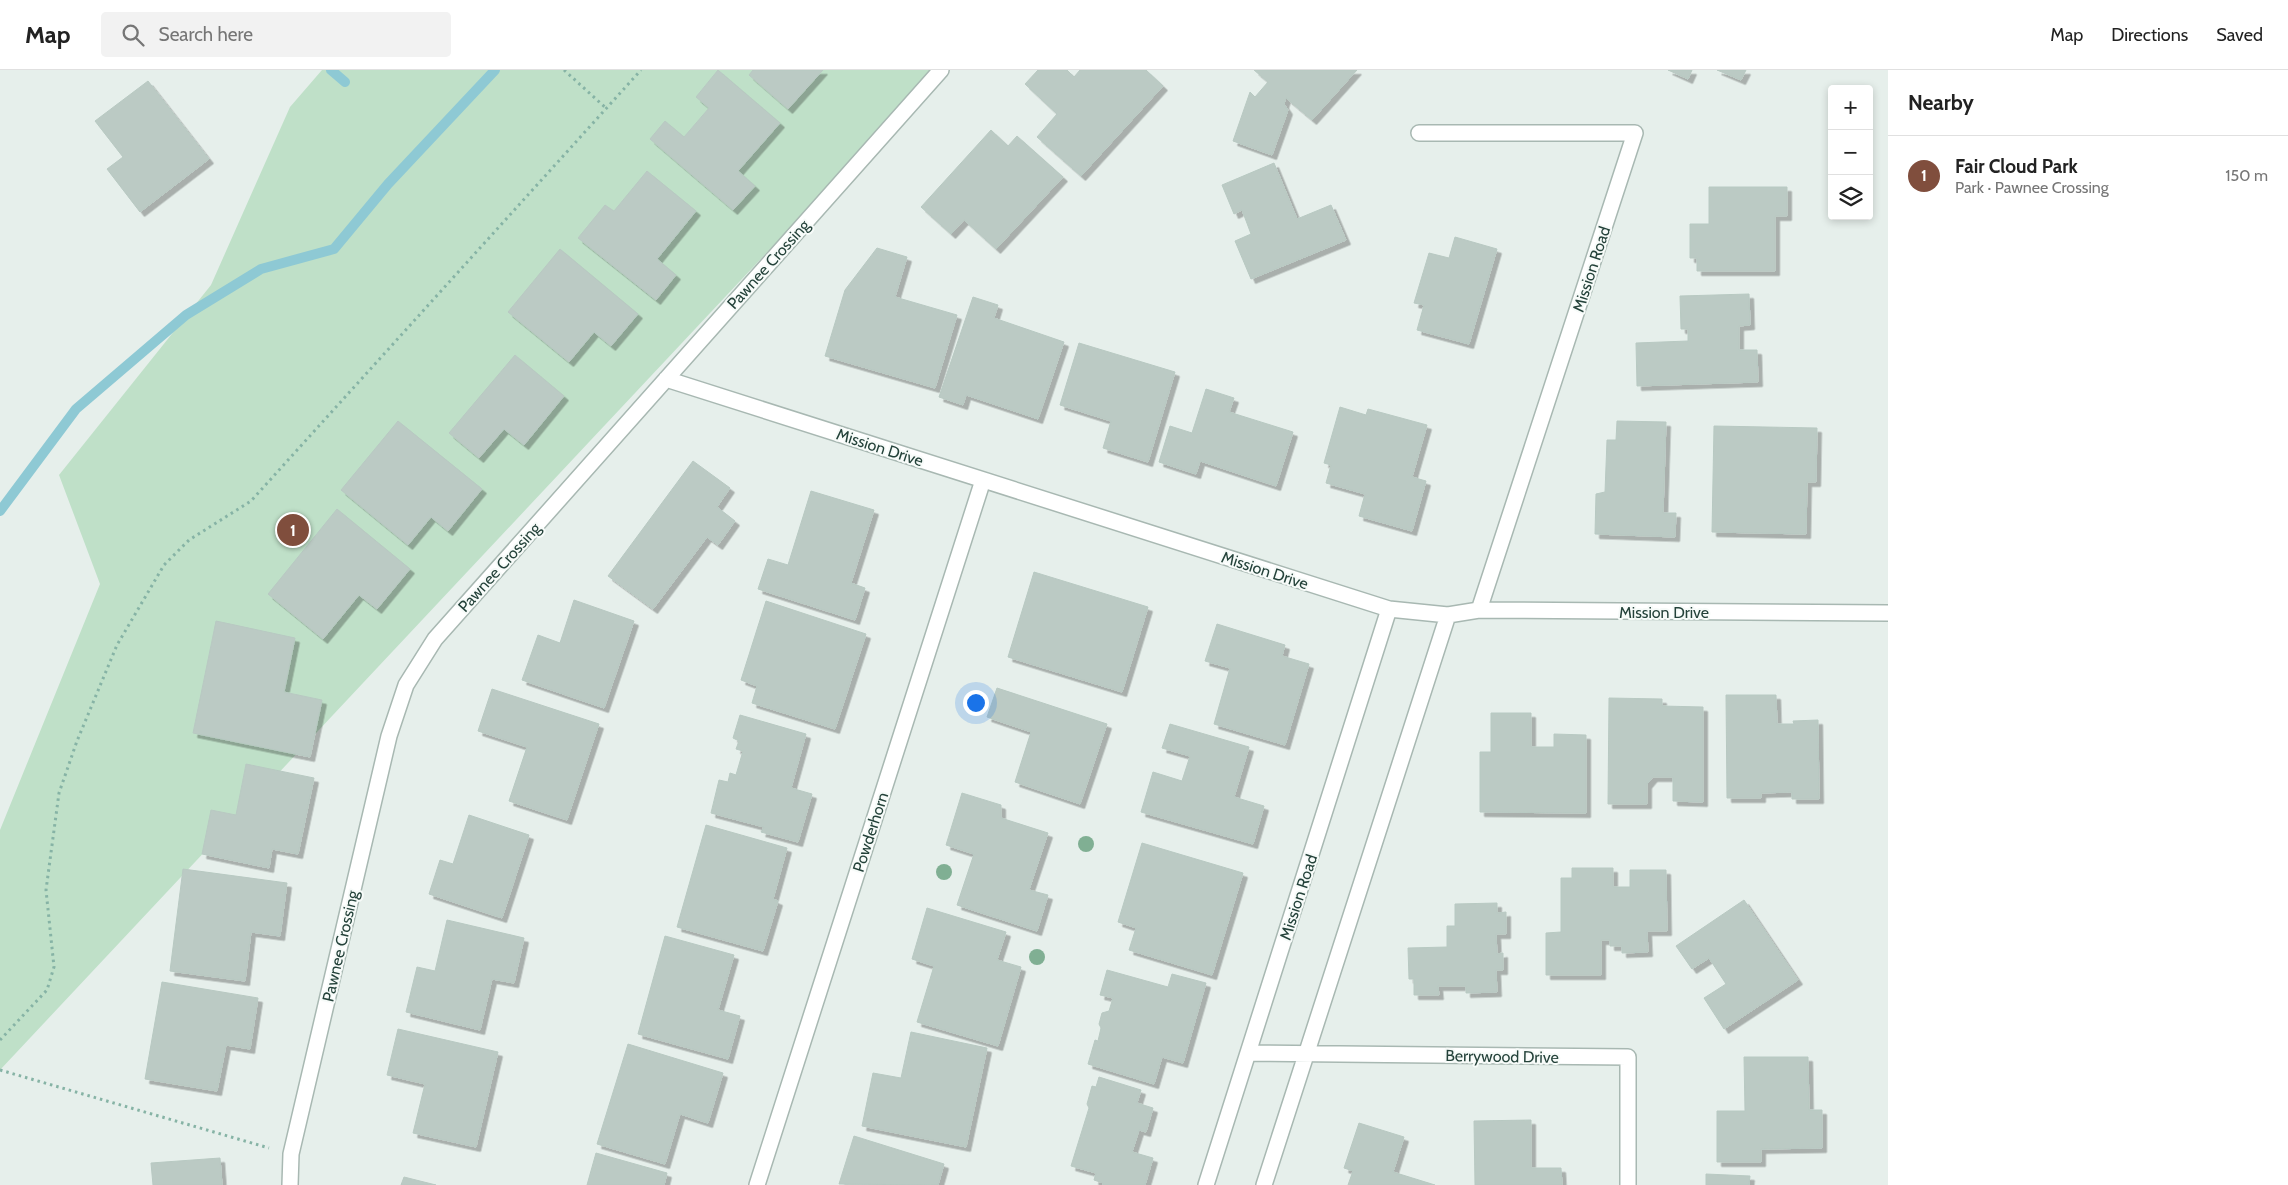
<!DOCTYPE html>
<meta charset="utf-8">
<style>
:root{--surface:#fff;--page:#f2f2f2;--text:#222;--muted:#767676;--line:#e0e0e0;--accent:#804e3d}
body{margin:0;font-family:Cabin,sans-serif;background:var(--page);color:var(--text)}
.controls{position:absolute;right:15px;top:15px;display:grid;overflow:hidden;border-radius:5px;box-shadow:0 2px 8px #0003}
.controls button{width:45px;height:45px;display:grid;place-items:center;padding:0;border:0;border-bottom:1px solid var(--line);background:var(--surface);color:var(--text);font:25px sans-serif}
.you{position:absolute;left:975px;top:632px;width:18px;height:18px;margin:-12px;border:4px solid #fff;border-radius:50%;background:#1a73e8;box-shadow:0 0 0 8px #1a73e833}
.badge{display:grid;place-items:center;width:32px;height:32px;border-radius:50%;background:var(--accent);color:#fff;font-size:16px;font-weight:700}
.pin{position:absolute;translate:-50% -50%;border:2px solid #fff;box-shadow:0 1px 5px #0006}
.list{margin:0;padding:0;list-style:none}
h2{display:flex;justify-content:space-between;align-items:center;height:65px;margin:0;padding:0 20px;font-size:21px}
h2 small{font-size:16px;font-weight:400;color:var(--muted)}
.list li{display:grid;grid-template-columns:32px 1fr auto;gap:15px;align-items:center;box-sizing:border-box;height:80px;padding:0 20px;border-top:1px solid var(--line)}
.list b{display:block;font-size:19px;white-space:nowrap}
.list p{margin:0;font-size:16px;white-space:nowrap;color:var(--muted)}
.list em{font-size:16px;font-style:normal;color:var(--muted)}
.icon{flex:none;width:28px;height:28px;fill:none;stroke:currentColor;stroke-width:2;stroke-linecap:round;stroke-linejoin:round}
.map{position:relative;flex:none;width:1888px;height:1115px;overflow:hidden}
header{display:flex;align-items:center;gap:30px;box-sizing:border-box;height:70px;padding:0 25px;background:var(--surface);border-bottom:1px solid var(--line)}
header strong{font-size:24px}
nav{display:flex;gap:28px;margin-inline-start:auto;font-size:18px}
.search{width:350px;height:45px;background:var(--page);display:flex;align-items:center;gap:12px;box-sizing:border-box;padding:0 18px;border-radius:5px;color:var(--muted);font-size:19px}
main{display:flex}
aside{flex:1;background:var(--surface)}
.map>svg:first-child{display:block}
.green{fill:#bfe0c8}
.lines{fill:none;stroke-linecap:round;stroke-linejoin:round}
.stream{stroke:#8ec9d4;stroke-width:10}
.building{fill:#bbcac4;stroke:#b8c9c2;filter:url(#shadow)}
.minor-casing{stroke:#a8b8b2;stroke-width:18}
.path{stroke:#86b3a5;stroke-width:3;stroke-dasharray:2.5 4;stroke-linecap:butt}
.minor{stroke:#fff;stroke-width:15}
.tree{fill:#80af93}
.labels{text-anchor:middle;stroke-width:4;stroke-linejoin:round;paint-order:stroke}
.street-label{font-size:16px;fill:#24423a;stroke:#f7fbf9}
</style>
<header>
<strong>Map</strong>
<div class="search"><svg class="icon" aria-label="search" viewBox="0 0 24 24"><circle cx="10" cy="10" r="6"/><path d="M15 15l6 6"/></svg>Search here</div>
<nav><a>Map</a><a>Directions</a><a>Saved</a></nav>
</header>
<main>
<div class="map">
<svg width="1888" height="1115" viewBox="0 0 1888 1115">
<defs>
<filter id="shadow"><feDropShadow dx="4.5" dy="4.5" stdDeviation="0" flood-color="#0004"/></filter>
</defs>
<rect width="100%" height="100%" fill="#e6efeb"/>
<!-- green -->
<path class="green" d="M322 0H938L0 1000V760L100 514 59 405 211 215 290 37Z"/>
<g class="lines">
<!-- stream -->
<path class="stream" d="M331 0 345 12
M0 441 76 339 186 245 261 199 334 179 388 114 495 0"/>
</g>
<!-- building -->
<path class="building" d="M718 0 780 53 738 101 755 116 733 140 650 69 665 51 684 67 709 38 696 27Z
M753 0H823L788 39 749 5Z
M1038 0H1067L1074 7 1080 0H1146L1163 16 1081 106 1037 67 1057 44 1025 14Z
M1254 0H1357L1312 50 1286 28 1284 34 1288 40 1272 85 1233 71 1250 22 1255 27 1268 12Z
M1668 0H1692L1688 9Z
M1717 0H1746L1741 10Z
M148 11 209 89 140 142 107 99 123 87 95 51Z
M991 60 1008 76 1017 66 1063 107 996 179 964 150 951 164 921 137Z
M1274 93 1297 149 1331 135 1346 170 1251 209 1235 171 1251 164 1242 140 1234 144 1222 115Z
M647 101 696 141 657 189 676 205 656 230 578 168 605 135 614 141Z
M1709 117H1787V146H1775V201H1697V188H1690V154H1709Z
M1455 167 1497 179 1469 274 1417 260 1424 235 1414 233 1429 183 1449 188Z
M877 178 907 187 895 227 957 245 935 318 825 286 845 220Z
M560 179 638 244 611 276 594 262 569 292 508 242Z
M1749 224 1750 255 1739 256V280H1757L1758 312 1637 316 1636 273 1688 271V259H1681L1680 226Z
M973 227 998 235 994 248 1064 272 1038 349 966 325 963 335 939 327Z
M1079 273 1175 302 1148 392 1103 378 1111 351 1060 335Z
M515 285 564 326 524 375 504 359 479 388 449 363Z
M1206 319 1234 328 1229 342 1293 362 1276 416 1200 391 1196 404 1159 392 1170 356 1192 363Z
M1340 337 1366 345 1368 339 1427 355 1412 407 1426 411 1412 461 1359 446 1365 424 1326 413 1331 395 1324 393Z
M398 351 482 419 448 461 431 447 408 475 341 420Z
M1617 351 1666 352 1663 443H1676L1675 467 1595 464 1596 424 1605 422 1607 370H1616Z
M1714 356 1817 358 1816 412H1807L1806 464 1712 462Z
M693 391 730 418 717 437 735 451 718 475 707 467 653 539 608 506Z
M811 421 874 440 851 513 865 518 855 550 758 519 768 489 788 495Z
M337 439 410 499 377 539 359 525 323 569 268 524Z
M1034 502 1148 537 1122 622 1008 587Z
M574 530 634 551 604 638 522 610 538 565 560 573Z
M766 531 866 564 835 659 752 633 757 616 741 610Z
M216 551 295 568 284 622 322 630 310 687 193 663Z
M1217 554 1285 575 1282 586 1309 594 1285 675 1214 654 1230 598 1205 591Z
M997 618 1107 654 1080 734 1015 712 1031 662 987 647Z
M492 619 599 654 567 750 509 731 527 677 478 661Z
M1726 625H1776L1777 654H1794L1793 651 1818 650 1819 729H1792V722L1761 723V728H1727Z
M1609 628 1662 629V636L1703 637V732L1673 731V707H1653L1647 714V734H1608Z
M1491 643H1531V677H1554V664L1586 665V743L1480 742V682H1491Z
M740 645 806 664 791 718 812 724 798 772 761 762 764 757 711 743 719 710 728 712 730 703 736 705 743 681 736 679 739 671 733 668Z
M1170 654 1249 677 1234 727 1264 736 1253 774 1141 742 1153 702 1182 711 1190 686 1162 678Z
M246 694 314 708 298 784 272 779 269 798 202 784 211 740 236 745Z
M962 723 1001 735V748L1048 763 1029 820 1048 825 1037 861 957 835 974 784 946 775Z
M469 745 529 765 502 848 429 824 440 790 453 794Z
M706 755 787 778 773 829 778 831 763 881 677 857Z
M1142 773 1243 803 1212 905 1129 880 1136 858 1118 852Z
M1572 798H1613V817H1630V800H1666L1667 861H1647L1648 882 1622 883V876H1610V870H1601V905H1546V863L1561 862V808H1572Z
M183 799 287 813 280 866 251 862 245 911 170 901Z
M1744 830 1798 910 1724 959 1704 928 1726 914 1709 888 1692 899 1676 876Z
M1497 833V843L1506 842V864H1496L1497 884 1503 883V900H1496L1497 922 1466 923V916H1438L1439 925H1414V909H1409L1408 878 1447 877V856H1455V834Z
M927 838 1006 862 997 890 1021 897 998 976 917 952 934 896 912 889Z
M447 850 524 868 514 913 492 909 480 960 406 942 417 897 435 901Z
M665 866 734 885 718 940 740 946 728 989 638 964Z
M1107 900 1168 917 1172 904 1206 913 1183 993 1162 987 1154 1014 1088 994 1095 970 1098 971 1101 958 1099 954 1102 943 1109 941 1113 928 1100 925Z
M162 912 258 928 250 979 226 975 217 1021 145 1009Z
M398 959 498 982 476 1077 413 1063 425 1014 387 1005Z
M911 962 987 978 966 1077 862 1056 873 1003 901 1008Z
M628 974 723 1003 708 1053 680 1044 665 1094 597 1074Z
M1744 987H1808L1809 1040H1822V1078L1761 1079V1092H1717V1041H1745Z
M1099 1007 1141 1020 1137 1033 1153 1038 1146 1062 1139 1060 1132 1082 1153 1088 1145 1115H1103V1113L1094 1110 1096 1103 1071 1096 1089 1038 1087 1034 1092 1016 1096 1017Z
M1531 1050V1098H1561L1562 1115H1475L1474 1051Z
M1359 1053 1404 1067 1393 1102 1435 1115H1348L1353 1101 1344 1098Z
M854 1066 944 1094 938 1115 839 1114Z
M596 1083 667 1103 664 1115H587Z
M220 1088 222 1115H153L151 1093Z
M1706 1104 1750 1106 1749 1115H1706Z
M404 1107 436 1115H401Z"/>
<g class="lines">
<!-- minor casing -->
<g class="minor-casing">
<path id="minor" d="M1419 63H1635L1479 540
M666 309 1389 539 1448 545 1479 540 1888 543
M1248 983 1628 987V1115
M290 1115 291 1084 389 666 406 615 435 569 941 0
M757 1115 983 410
M1206 1115 1389 539
M1264 1115 1448 545"/>
</g>
<!-- path -->
<path class="path" d="M564 0 607 39
M0 970 47 920 54 897 46 820 59 723 77 671 117 575 164 495 189 470 251 431 641 0
M0 1000 269 1078"/>
<!-- minor -->
<use href="#minor" class="minor"/>
</g>
<!-- trees -->
<g class="tree">
<circle cx="1086" cy="774" r="8"/>
<circle cx="944" cy="802" r="8"/>
<circle cx="1037" cy="887" r="8"/>
</g>
<g class="labels">
<!-- street labels -->
<g class="street-label">
<text transform="translate(768 194) rotate(-48)" y="6">Pawnee Crossing</text>
<text transform="translate(1591 199) rotate(-72)" y="6">Mission Road</text>
<text transform="translate(880 377) rotate(18)" y="6">Mission Drive</text>
<text transform="translate(499 497) rotate(-48)" y="6">Pawnee Crossing</text>
<text transform="translate(1265 500) rotate(18)" y="6">Mission Drive</text>
<text x="1664" y="548">Mission Drive</text>
<text transform="translate(870 762) rotate(-72)" y="6">Powderhorn</text>
<text transform="translate(1298 827) rotate(-72)" y="6">Mission Road</text>
<text transform="translate(340 876) rotate(-77)" y="6">Pawnee Crossing</text>
<text transform="translate(1502 986) rotate(1)" y="6">Berrywood Drive</text>
</g>
</g>
</svg>
<div class="controls">
<button>+</button>
<button>−</button>
<button><svg class="icon" aria-label="layers" viewBox="0 0 24 24"><path d="M12 4l9 5-9 5-9-5zM3 14l9 5 9-5"/></svg></button>
</div>
<div class="you"></div>
<div class="pin badge" style="left:293px;top:460px">1</div>
</div>
<aside>
<h2>Nearby<small></small></h2>
<ul class="list">
<li><span class="badge">1</span><div><b>Fair Cloud Park</b><p>Park · Pawnee Crossing</p></div><em>150 m</em></li>
</ul>
</aside>
</main>
